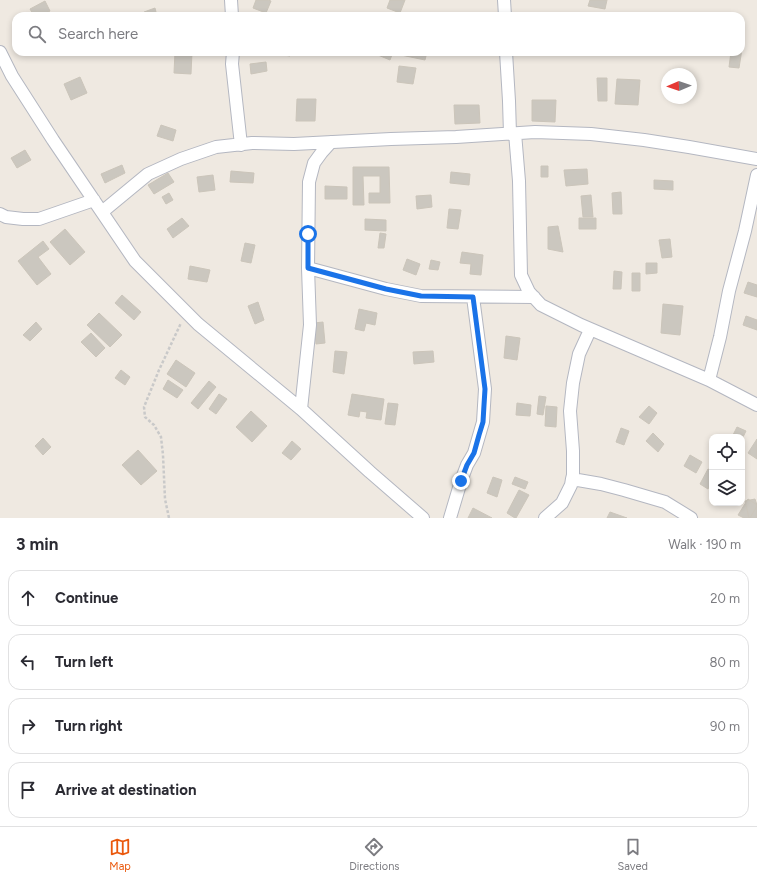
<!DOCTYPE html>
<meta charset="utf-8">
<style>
:root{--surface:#fff;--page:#f7f7f7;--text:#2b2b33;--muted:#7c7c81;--line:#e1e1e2;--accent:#ea580c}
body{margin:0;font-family:Figtree,sans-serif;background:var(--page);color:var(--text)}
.controls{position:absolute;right:12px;bottom:12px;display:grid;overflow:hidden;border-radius:8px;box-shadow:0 2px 6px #0003}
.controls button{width:36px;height:36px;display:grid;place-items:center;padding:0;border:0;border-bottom:1px solid var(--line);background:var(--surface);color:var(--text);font:20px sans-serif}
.compass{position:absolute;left:661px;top:68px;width:36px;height:36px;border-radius:50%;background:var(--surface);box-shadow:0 2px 6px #0003;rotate:268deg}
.stop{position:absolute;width:12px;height:12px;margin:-9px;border:3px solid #1a73e8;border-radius:50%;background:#fff}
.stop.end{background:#1a73e8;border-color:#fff;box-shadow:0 1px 4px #0008}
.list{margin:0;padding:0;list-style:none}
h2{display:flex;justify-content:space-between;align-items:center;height:52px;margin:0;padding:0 16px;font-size:17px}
h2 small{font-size:13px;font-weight:400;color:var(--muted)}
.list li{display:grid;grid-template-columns:26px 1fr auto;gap:12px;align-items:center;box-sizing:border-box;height:56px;margin:0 8px 8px;padding:0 8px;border:1px solid var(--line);border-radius:12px}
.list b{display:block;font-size:15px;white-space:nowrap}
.list em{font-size:13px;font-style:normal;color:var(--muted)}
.icon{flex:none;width:22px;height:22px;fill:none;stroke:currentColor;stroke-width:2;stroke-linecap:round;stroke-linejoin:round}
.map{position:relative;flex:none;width:757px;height:518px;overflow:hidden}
.search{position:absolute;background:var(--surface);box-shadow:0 2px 6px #0003;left:12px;right:12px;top:12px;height:44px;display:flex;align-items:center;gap:10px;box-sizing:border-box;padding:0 14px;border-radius:12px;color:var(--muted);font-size:15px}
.sheet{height:308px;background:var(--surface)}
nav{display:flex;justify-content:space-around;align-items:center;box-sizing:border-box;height:56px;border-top:1px solid var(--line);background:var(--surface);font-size:11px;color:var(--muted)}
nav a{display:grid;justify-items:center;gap:2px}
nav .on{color:var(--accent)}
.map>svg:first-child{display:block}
.building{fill:#cbc7bf;stroke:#cbc5ba}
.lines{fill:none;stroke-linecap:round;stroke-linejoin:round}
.street-casing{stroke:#b4b7c1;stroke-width:14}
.path{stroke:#c9c9c9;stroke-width:2.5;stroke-dasharray:3 2;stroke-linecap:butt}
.street{stroke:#fff;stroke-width:12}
.route{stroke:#1a73e8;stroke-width:5}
</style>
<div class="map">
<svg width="757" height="518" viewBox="0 0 757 518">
<rect width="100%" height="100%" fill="#efe9e1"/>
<!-- building -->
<path class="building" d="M256 0H268L271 1 266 13 253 8Z
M390 0H405L400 13 387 8Z
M590 0H607L605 9 588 6Z
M45 1 50 11 40 16H34L30 9Z
M155 8 157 16H145L144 12Z
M741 49H742L739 68 729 67 731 52H741Z
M175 52H192L191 74 174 73Z
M267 52H290V56Z
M379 52H393L390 60 378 55Z
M402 52H427L425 60 401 55Z
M266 62 267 71 251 74 250 64Z
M399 66 416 68 413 84 397 82Z
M80 77 87 93 71 100 64 84Z
M597 78H607V101H598Z
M617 79 640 80 638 105 615 104Z
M297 99H316L315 121H296Z
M532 100H556L555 122 532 121Z
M454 105H479L480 123 455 124Z
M161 125 176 130 173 141 157 136Z
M25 150 31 160 17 168 11 158Z
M122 165 125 173 105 183 101 174Z
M541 166H548V177H541Z
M353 167H389L390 203H369V193H380V176H363L364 205H353Z
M587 169 588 184 566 186 564 170Z
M231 171 254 173 253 183 230 182Z
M451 172 470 174 469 185 450 183Z
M168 173 174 182 154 194 148 185Z
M213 175 215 190 199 192 197 177Z
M654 180 673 181V190L654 189Z
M325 186 347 187V199H325Z
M621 192 622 214H613L612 193Z
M169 193 173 200 166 204 162 197Z
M431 195 432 207 417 209 416 196Z
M591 195 593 217H583L581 196Z
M449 209 461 210 458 229 447 228Z
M182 218 189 226 173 238 167 229Z
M579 218H596V229H579Z
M365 219 386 220V231L365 230Z
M558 226 563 252 548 249V227Z
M65 229 85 252 70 265 50 242Z
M380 233 386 234 384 248H378Z
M670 239 672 257 662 258 659 240Z
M43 241 49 249 38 257 51 274 37 285 18 261Z
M245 243 255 245 251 263 241 261Z
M462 252 483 255 481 275 470 274 471 264 460 263Z
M407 259 420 264 416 275 403 270Z
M431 260 440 262 438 270 429 269Z
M646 263H657V273L646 274Z
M190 266 210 270 207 282 188 279Z
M614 271 622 272 621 289H613Z
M632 273H640V291H632Z
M748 282 757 285V297L744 293Z
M122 295 141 312 134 320 115 303Z
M258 302 264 320 255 324 248 306Z
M663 304 683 306 680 335 661 333Z
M359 309 377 313 375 325 366 323 364 331 355 329Z
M99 313 122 335 110 347 87 325Z
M746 316 757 320V330L743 325Z
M36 322 42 329 30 341 23 335Z
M323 322 325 343 316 344 314 323Z
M91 333 105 348 96 357 81 342Z
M506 336 520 338 517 360 504 358Z
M335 351 347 352 344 374 333 372Z
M433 351 434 362 414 364 413 352Z
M176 360 195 373 186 387 167 374Z
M121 370 130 377 125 385 115 378Z
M168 380 183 390 177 398 163 389Z
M209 381 216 387 198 409 191 403Z
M219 394 227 399 216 414 209 409Z
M352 394 384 399 381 420 366 418 367 412 360 411 359 417 348 415Z
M539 396 546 397 543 415 537 414Z
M388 403 398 404 395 425 385 424Z
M517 403 531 405 530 416 516 415Z
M546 406 557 407 556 427 545 426Z
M649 406 657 413 649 424 639 417Z
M251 411 267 426 252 442 236 427Z
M737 427 746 431 742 439V437H732Z
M621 428 629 431 624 445 616 442Z
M653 433 664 444 658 452 646 441Z
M43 438 51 447 43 455 35 446Z
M757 439V459L748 453Z
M292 441 301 449 291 460 282 453Z
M138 450 157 471 141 485 122 465Z
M690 455 702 462 696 473 684 466Z
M708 469 712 471V480L708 489 700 484Z
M493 477 502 480 497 497 487 493Z
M515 477 528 482 525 489 512 484Z
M519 490 529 495 516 518H515L507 513Z
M748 499 757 505V506L750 518H744L738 515Z
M755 499 757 505V518H749L745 501Z
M473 508 492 518H468Z
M610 512 627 518H607Z"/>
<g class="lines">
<!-- street casing -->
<g class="street-casing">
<path id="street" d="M231 0 232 16
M504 0 505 16
M0 52 12 76 53 140 135 261 198 324 301 409 370 472 423 518
M233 52 232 64 241 145
M506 52 509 101 510 134
M515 133 519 181 521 275 529 292 541 305 581 325 709 380 757 405
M102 212 148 174 181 159 216 147 252 143 294 144 391 139 456 137 535 132 591 134 644 140 689 147 757 159
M0 214 6 217 23 219H39L94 200
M308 268 386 289 421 296 534 297
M709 380 720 337 729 291 745 231 757 175
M301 409 310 325 308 268 309 182 314 163 322 152 331 142
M572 479 601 484 624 490 665 502 691 518
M450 518 461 481 467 465 474 453 483 422 485 389 473 297
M545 518 562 503 571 485 572 479 573 475V451L570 411 573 383 579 354 590 330"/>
</g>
<!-- path -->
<path class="path" d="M169 518 165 499 163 455 161 437 154 425 145 417 144 407 159 370 181 323"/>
<!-- street -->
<use href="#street" class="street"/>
</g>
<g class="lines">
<!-- route -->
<path class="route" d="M308 234V268L386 289 421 296 473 297 485 389 484 405 483 422 479 435 474 453 467 465 461 481"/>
</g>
</svg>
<div class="controls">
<button><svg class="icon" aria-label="locate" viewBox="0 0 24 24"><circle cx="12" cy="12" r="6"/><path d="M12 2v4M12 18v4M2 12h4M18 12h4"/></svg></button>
<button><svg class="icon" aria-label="layers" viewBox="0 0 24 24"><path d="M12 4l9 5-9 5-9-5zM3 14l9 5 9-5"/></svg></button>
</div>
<svg class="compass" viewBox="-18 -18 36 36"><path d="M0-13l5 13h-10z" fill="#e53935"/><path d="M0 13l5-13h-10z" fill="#7c7c81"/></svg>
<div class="stop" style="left:308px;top:234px"></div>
<div class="stop end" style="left:461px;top:481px"></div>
<div class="search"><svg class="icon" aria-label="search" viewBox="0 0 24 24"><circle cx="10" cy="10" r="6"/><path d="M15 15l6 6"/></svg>Search here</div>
</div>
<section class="sheet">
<h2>3 min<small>Walk · 190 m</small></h2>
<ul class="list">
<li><svg class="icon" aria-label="ahead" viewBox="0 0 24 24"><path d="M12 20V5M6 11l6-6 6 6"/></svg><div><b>Continue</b></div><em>20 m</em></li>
<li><svg class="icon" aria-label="left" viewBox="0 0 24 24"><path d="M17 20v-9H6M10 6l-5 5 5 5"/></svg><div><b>Turn left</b></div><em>80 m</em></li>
<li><svg class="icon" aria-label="right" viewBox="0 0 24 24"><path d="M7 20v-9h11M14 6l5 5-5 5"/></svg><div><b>Turn right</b></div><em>90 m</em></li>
<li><svg class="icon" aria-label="arrive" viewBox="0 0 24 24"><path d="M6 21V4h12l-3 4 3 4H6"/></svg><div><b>Arrive at destination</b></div></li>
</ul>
</section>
<nav>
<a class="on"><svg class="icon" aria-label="map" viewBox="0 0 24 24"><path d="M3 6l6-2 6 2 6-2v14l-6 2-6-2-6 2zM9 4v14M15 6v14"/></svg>Map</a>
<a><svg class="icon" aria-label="directions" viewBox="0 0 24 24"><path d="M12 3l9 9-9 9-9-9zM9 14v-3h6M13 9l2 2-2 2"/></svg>Directions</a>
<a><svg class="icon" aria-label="saved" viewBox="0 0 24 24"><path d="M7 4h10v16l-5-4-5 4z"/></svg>Saved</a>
</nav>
